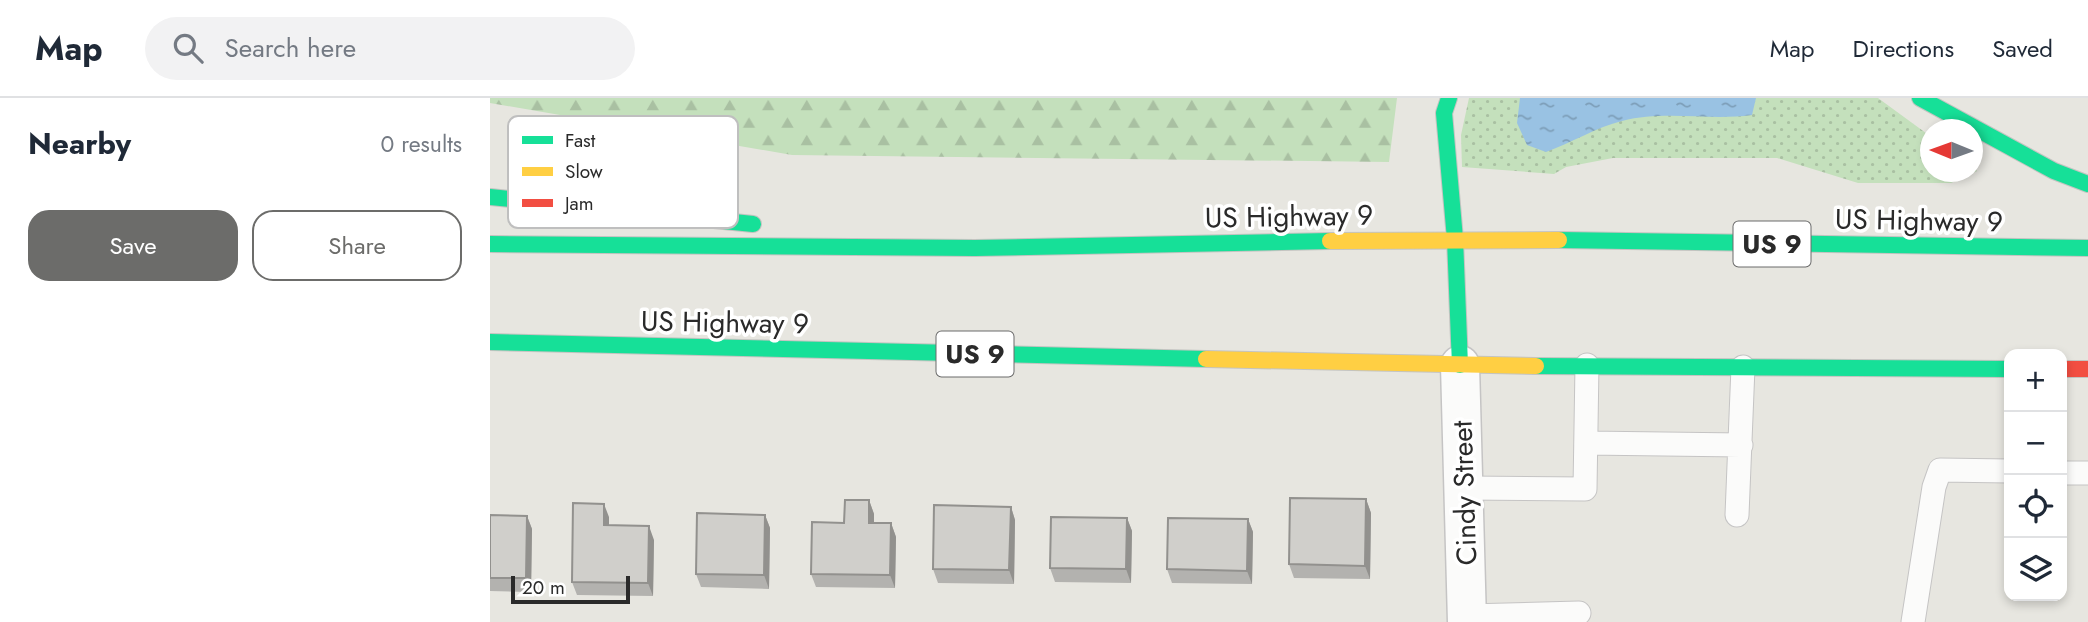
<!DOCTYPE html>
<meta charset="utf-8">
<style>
:root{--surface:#fff;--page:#f2f2f3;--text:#1f2937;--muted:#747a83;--line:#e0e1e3;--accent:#6c6c6a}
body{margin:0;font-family:Jost,sans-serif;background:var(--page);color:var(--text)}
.controls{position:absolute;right:21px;bottom:21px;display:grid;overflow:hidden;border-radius:14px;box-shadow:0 4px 10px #0003}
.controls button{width:63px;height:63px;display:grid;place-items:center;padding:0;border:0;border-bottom:2px solid var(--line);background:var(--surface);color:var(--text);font:35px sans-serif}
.compass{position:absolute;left:1430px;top:21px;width:63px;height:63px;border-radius:50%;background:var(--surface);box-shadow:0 4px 10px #0003;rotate:271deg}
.scale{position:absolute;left:21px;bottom:18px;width:119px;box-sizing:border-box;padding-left:7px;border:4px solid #2a2a2a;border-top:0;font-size:19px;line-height:24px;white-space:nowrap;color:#2a2a2a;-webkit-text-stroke:5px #fff;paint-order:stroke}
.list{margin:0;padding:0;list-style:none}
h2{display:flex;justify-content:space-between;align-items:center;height:91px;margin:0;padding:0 28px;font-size:30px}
h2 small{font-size:23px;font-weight:400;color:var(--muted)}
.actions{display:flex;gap:14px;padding:21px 28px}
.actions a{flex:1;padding:16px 0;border:2px solid var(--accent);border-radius:21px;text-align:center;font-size:24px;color:var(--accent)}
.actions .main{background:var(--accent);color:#fff}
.icon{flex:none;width:38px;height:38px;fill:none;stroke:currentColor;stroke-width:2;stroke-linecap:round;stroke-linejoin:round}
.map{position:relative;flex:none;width:1598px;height:524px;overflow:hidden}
header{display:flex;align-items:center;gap:42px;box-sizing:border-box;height:98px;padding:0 35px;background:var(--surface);border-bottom:2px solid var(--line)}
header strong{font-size:33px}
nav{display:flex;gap:38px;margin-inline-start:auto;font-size:24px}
.search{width:490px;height:63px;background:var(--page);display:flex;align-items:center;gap:18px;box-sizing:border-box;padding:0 24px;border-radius:38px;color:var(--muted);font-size:26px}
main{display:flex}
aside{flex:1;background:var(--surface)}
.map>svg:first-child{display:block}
.grass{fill:url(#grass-dots)}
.forest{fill:url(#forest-firs)}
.water{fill:url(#water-ripples)}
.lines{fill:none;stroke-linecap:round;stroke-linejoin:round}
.lane-casing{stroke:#c5c4c4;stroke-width:25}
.street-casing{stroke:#c5c4c4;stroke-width:41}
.fast-casing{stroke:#c4c4c1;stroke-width:18}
.slow-casing{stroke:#c4c4c1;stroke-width:18}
.jam-casing{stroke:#c4c4c1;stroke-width:18}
.lane{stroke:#fbfbfa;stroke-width:23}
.street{stroke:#fbfbfa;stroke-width:38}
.fast{stroke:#16e098;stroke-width:16}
.slow{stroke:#ffcf43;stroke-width:16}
.jam{stroke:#f24e42;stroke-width:16}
.wall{fill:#b3b2af}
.shaded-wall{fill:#92918e}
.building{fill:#d0cfcb;stroke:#92918e;stroke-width:2}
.labels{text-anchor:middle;stroke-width:7;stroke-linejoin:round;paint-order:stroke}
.shield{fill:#fff;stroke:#6a6a6a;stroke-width:2}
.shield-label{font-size:26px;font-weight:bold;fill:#2a2a2a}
.street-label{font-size:28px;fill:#2a2a2a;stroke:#fff}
.key{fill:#fff;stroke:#bfbfbf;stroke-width:2}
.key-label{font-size:19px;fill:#2a2a2a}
</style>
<header>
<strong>Map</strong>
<div class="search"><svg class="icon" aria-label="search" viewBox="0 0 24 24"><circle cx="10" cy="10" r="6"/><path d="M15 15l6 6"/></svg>Search here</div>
<nav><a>Map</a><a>Directions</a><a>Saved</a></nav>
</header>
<main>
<aside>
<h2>Nearby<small>0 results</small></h2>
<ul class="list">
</ul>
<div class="actions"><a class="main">Save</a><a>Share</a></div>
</aside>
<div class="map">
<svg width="1598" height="524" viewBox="0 0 1598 524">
<defs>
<pattern id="grass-dots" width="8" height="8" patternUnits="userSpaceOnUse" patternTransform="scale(1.75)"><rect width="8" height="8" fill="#c4e0bc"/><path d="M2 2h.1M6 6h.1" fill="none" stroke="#a9c0a2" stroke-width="1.8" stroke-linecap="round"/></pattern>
<pattern id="forest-firs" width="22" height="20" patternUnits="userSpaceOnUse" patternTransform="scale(1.75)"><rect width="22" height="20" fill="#c4e0bc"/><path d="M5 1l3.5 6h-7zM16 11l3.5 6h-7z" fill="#a9c0a2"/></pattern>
<pattern id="water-ripples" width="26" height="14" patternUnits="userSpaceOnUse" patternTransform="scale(1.75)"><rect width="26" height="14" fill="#99c2e3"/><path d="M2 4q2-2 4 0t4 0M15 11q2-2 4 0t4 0" fill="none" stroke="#7d9eb8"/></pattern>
</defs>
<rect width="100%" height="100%" fill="#e7e6e0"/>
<!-- grass -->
<path class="grass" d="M979 0H1388L1440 38V74H1482L1483 69 1487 73 1461 85H1368L1287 60H1123L1076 69 1064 76 972 69 971 37Z"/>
<!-- forest -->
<path class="forest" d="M0 0H907L899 64 302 57 0 5Z"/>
<!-- water -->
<path class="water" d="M1030 0H1266L1262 17C1219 23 1175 12 1132 23 1107 29 1081 45 1056 54L1037 47 1027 25Z"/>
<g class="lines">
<!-- lane casing -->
<g class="lane-casing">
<path id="lane" d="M1097 345 1251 347
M1572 375H1598
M974 390 1095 391 1097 267
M1247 417 1253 269
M977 518 1089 515
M1423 524 1444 389 1450 372 1519 373"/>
</g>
<!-- street casing -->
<g class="street-casing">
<path id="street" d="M970 267 977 524"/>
</g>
<!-- fast casing -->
<g class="fast-casing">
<path id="fast" d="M959 0 954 15 965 141 970 267
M1430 0 1564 73 1598 86
M0 99 263 126
M1069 142 1598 150
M0 146 485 150 840 143
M0 244 716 261
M1046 268 1519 271"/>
</g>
<!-- slow casing -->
<g class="slow-casing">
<path id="slow" d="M840 143 1069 142
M716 261 1046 268"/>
</g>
<!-- jam casing -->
<g class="jam-casing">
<path id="jam" d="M1572 271H1598"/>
</g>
<!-- lane -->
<use href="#lane" class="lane"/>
<!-- street -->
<use href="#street" class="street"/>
<!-- fast -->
<use href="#fast" class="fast"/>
<!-- slow -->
<use href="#slow" class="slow"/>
<!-- jam -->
<use href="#jam" class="jam"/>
</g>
<!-- wall -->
<path class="wall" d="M876 401 881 415 880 481 804 480 799 466Z
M379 402 384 416V425H401L406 439 405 490 326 489 321 476Z
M521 409 525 422 524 486 448 485 443 471Z
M0 417 37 418 42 431 41 494 0 493Z
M275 417 280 430 279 491 211 489 206 476Z
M119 419V428L164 442 163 498 87 497 82 484Z
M637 420 642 433 641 485 565 484 560 470Z
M758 421 763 434 762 486 682 485 677 471Z"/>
<!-- shaded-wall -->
<path class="shaded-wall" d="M876 401 881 415 880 481 875 468Z
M379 402 384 416V438L379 425Z
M114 406 119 419V441L114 427Z
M521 409 525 422 524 486 519 472Z
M275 417 280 430 279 491 274 477Z
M37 418 42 431 41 494 36 480Z
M637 420 642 433 641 485 636 471Z
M758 421 763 434 762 486 757 473Z
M401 425 406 439 405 490 400 477Z
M159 428 164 442 163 498 158 485Z"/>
<!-- building -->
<path class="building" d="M800 400 876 401 875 468 799 466Z
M355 402H379V425H401L400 477 321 476 322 424 354 425Z
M83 405 114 406V427L159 428 158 485 82 484Z
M444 407 521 409 519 472 443 471Z
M207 415 275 417 274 477 206 476Z
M0 417 37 418 36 480H0Z
M561 419 637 420 636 471 560 470Z
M678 420 758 421 757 473 677 471Z"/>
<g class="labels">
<!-- shield labels -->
<g class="shield">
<rect x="1243.5" y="123.5" width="77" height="45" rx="5"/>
<rect x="446.5" y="233.5" width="77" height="45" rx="5"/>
</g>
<g class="shield-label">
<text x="1282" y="155">US 9</text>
<text x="485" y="265">US 9</text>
</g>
<!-- street labels -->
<g class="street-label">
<text transform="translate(799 118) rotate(-1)" y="10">US Highway 9</text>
<text transform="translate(1429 122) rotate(1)" y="10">US Highway 9</text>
<text transform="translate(235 224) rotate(1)" y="10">US Highway 9</text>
<text transform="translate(974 395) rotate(-92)" y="10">Cindy Street</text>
</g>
</g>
<!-- legend -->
<rect x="18" y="18" width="230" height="112" rx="10" class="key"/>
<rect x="32" y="38" width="31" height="8" fill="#16e098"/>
<rect x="32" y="69" width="31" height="9" fill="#ffcf43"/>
<rect x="32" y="101" width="31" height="8" fill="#f24e42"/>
<g class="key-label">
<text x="75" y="49">Fast</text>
<text x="75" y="80">Slow</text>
<text x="75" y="112">Jam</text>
</g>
</svg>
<div class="controls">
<button>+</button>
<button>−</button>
<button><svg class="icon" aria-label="locate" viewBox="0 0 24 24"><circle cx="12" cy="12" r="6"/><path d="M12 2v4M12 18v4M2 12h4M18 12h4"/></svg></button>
<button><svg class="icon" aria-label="layers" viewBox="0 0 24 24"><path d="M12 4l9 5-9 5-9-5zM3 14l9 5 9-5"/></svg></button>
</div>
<svg class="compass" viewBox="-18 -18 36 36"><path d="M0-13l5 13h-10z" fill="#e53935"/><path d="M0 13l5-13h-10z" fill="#747a83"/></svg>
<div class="scale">20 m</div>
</div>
</main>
